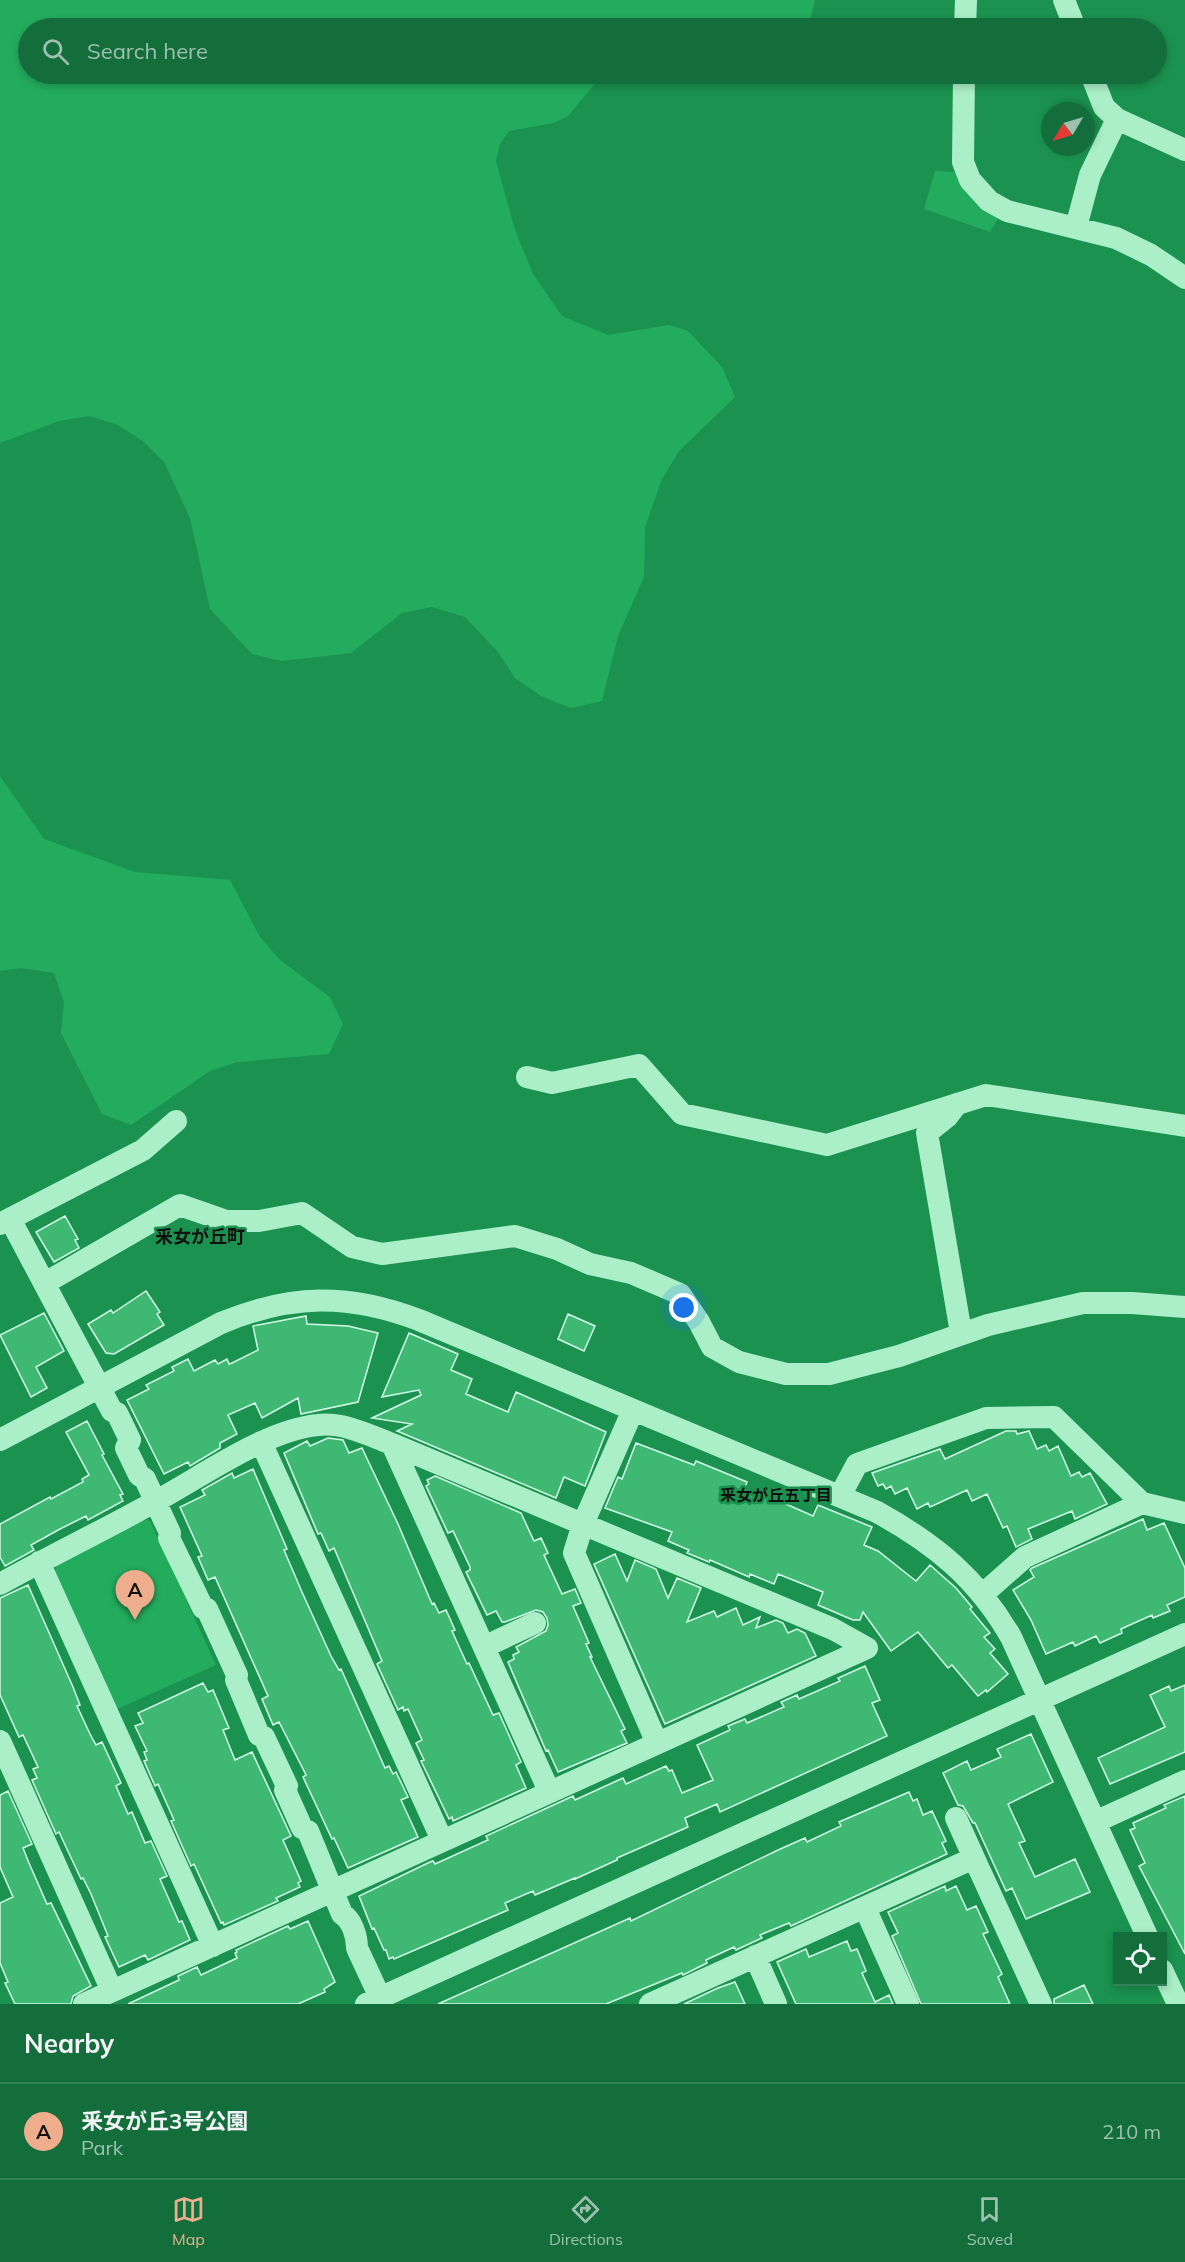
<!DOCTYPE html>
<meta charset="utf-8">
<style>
:root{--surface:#146e3c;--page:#217647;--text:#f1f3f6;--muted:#9dc0af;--line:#338156;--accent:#eead8d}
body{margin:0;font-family:Mulish,"Noto Sans JP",sans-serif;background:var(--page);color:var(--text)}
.controls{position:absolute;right:18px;bottom:18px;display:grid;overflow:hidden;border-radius:0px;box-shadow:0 3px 9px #0003}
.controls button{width:54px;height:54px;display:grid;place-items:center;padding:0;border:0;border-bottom:2px solid var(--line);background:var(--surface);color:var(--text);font:30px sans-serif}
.compass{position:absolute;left:1041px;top:102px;width:54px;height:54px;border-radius:50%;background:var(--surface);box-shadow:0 3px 9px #0003;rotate:232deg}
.you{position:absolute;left:684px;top:1308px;width:21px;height:21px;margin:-15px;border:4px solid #fff;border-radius:50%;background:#1a73e8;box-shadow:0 0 0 9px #1a73e833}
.badge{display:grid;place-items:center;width:39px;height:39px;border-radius:50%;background:var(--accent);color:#111;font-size:20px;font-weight:700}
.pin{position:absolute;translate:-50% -50px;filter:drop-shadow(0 2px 3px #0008)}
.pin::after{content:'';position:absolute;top:32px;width:21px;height:18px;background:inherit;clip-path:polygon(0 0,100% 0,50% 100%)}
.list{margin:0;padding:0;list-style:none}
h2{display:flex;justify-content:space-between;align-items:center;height:78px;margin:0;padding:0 24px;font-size:26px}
h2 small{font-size:20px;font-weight:400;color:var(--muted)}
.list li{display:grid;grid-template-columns:39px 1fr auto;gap:18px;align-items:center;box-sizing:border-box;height:96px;padding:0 24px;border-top:2px solid var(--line)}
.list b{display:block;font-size:22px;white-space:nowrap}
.list p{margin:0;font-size:20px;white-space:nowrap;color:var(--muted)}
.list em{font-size:20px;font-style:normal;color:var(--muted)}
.icon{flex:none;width:33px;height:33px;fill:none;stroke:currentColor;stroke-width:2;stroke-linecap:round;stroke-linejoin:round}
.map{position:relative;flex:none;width:1185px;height:2004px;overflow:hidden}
.search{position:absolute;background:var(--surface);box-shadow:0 3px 9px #0003;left:18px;right:18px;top:18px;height:66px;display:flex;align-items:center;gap:15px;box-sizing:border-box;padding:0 21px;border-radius:33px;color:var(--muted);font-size:22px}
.sheet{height:174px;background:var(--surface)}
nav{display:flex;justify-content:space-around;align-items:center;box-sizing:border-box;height:84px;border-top:2px solid var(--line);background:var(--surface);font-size:16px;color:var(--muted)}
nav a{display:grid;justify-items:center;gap:3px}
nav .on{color:var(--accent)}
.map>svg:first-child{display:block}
.green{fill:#24ac5e}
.building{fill:#3fb874;stroke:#d2fbe3;stroke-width:1.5}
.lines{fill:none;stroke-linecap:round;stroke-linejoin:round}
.minor{stroke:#abefc8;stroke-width:22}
.labels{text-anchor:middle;stroke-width:5;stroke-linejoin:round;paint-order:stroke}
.neighbourhood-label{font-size:16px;font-weight:bold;fill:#111;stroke:#1b9250}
.quarter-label{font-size:18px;font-weight:bold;fill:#111;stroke:#1b9250}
</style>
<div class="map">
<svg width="1185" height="2004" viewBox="0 0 1185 2004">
<rect width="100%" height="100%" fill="#1b9250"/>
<!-- green -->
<path class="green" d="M0 0H815L809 24 803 28H28V74H675L659 79 597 81 568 116 553 123 509 131 500 144 496 161 515 230 533 274 562 316 608 335 669 325 688 331 722 367 735 397 679 451 662 479 645 527 644 577 618 636 602 701 571 708 541 696 515 678 498 652 465 617 432 607 402 613 351 653 281 661 252 654 210 609 190 518 164 462 143 441 118 425 89 416 59 421 0 443Z
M935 171 957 172 1001 213 990 232 924 209Z
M0 776 44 839 135 872 230 880 260 937 280 960 330 997 343 1024 329 1054 238 1062 210 1071 131 1125 102 1114 61 1033 64 1002 54 973 21 968 0 971Z
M140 1518 150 1521 216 1665 117 1709 54 1575 58 1561Z"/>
<!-- building -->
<path class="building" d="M65 1216 78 1239 75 1240 79 1248 54 1262 36 1232Z
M146 1291 160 1312 157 1314 164 1325 114 1354 106 1353 88 1324 111 1310 113 1313Z
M44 1313 64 1351 36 1367 47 1388 31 1397 0 1335Z
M568 1314 595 1326 584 1351 558 1339Z
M306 1316 307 1324 348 1326 378 1333 358 1402 301 1414 298 1398 262 1418 255 1403 228 1415 237 1434 220 1443V1448L190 1466 188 1462 164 1474 127 1400 149 1389 146 1385 174 1371 172 1367 188 1359 194 1371 215 1360 218 1364 227 1359 229 1364 232 1363 258 1350 253 1326Z
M409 1333 458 1354 451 1370 472 1379 466 1394 508 1412 516 1392 606 1432 585 1486 564 1477 556 1498 397 1431 412 1424 372 1418 421 1395 419 1390 382 1397Z
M87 1421 104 1454 102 1455 123 1494 120 1495 123 1501 88 1520 86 1516 60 1529 31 1545 34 1550 5 1566 0 1557V1524L50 1497 51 1499 83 1482 82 1479 89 1475 66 1432Z
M1006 1431H1016L1017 1434 1029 1431 1037 1449 1046 1445 1049 1451 1058 1446 1071 1476 1079 1472 1082 1477 1090 1473 1107 1504 1075 1519 1072 1511 1028 1529 1032 1539 1016 1547 1007 1526 1003 1528 987 1494 972 1501 967 1490 930 1507 928 1503 917 1509 907 1488 895 1494 891 1486 886 1489 883 1484 878 1486 872 1473 940 1449 945 1459Z
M328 1438 343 1440 349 1453 362 1448 398 1524 432 1604 434 1603 439 1613 446 1610 455 1630 452 1631 467 1664 469 1663 493 1715 499 1713 521 1762 516 1765 526 1788 453 1821 452 1817 449 1819 421 1761 424 1760 416 1743 422 1740 408 1709 404 1711 403 1707 398 1710 377 1664 382 1661 334 1548 329 1551 321 1533 318 1534 284 1453 307 1441 310 1446Z
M636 1443 694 1465 696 1461 747 1482 744 1490 776 1503 777 1500 813 1516 818 1505 872 1527 864 1545 878 1551 916 1581 930 1565 956 1588 972 1607 970 1609 990 1633 984 1637 995 1649 990 1653 1008 1674 987 1692 986 1690 978 1696 952 1665 948 1668 918 1632 891 1651 863 1612 860 1620H853L818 1605 823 1592 778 1574 774 1584 750 1574 749 1577 710 1560 709 1562 687 1553 689 1550 668 1541 672 1532 605 1508 618 1477 622 1479Z
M253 1469 287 1549 284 1550 302 1592 331 1656 339 1670 341 1669 385 1768 389 1766 393 1774 396 1772 408 1797 401 1800 418 1837 348 1868 334 1838 332 1839 303 1777 306 1775 279 1722 273 1725 262 1699 268 1696 215 1577 208 1580 198 1557 202 1556 180 1507 205 1495 202 1490 232 1473 234 1478Z
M435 1476 521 1513 534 1541 541 1538 548 1553 544 1555 562 1594 575 1589 581 1603 573 1606 589 1643 586 1644 592 1657H590L625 1729 621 1731 627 1743 558 1772 548 1750 546 1751 508 1662 514 1659 513 1655 519 1652 516 1647 546 1631 548 1625 547 1618 543 1612 536 1610 505 1622H502L496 1611 487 1615 466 1572 470 1570V1567L453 1531 448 1533 426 1486 429 1484 427 1480Z
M1143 1519 1147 1530 1164 1523 1185 1568V1597L1167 1605 1170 1611 1153 1618 1152 1615 1121 1629 1122 1633 1100 1643 1096 1636 1075 1646 1073 1642 1046 1654 1031 1620 1013 1590 1034 1577 1030 1570 1032 1568Z
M615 1554 627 1581 635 1560 656 1569 668 1598 677 1578 701 1588 687 1622 714 1611 717 1617 736 1608 743 1625 760 1617 756 1628 776 1620 783 1623 788 1633 797 1629 805 1633 816 1656 665 1724 594 1564Z
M28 1585 73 1687 80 1705 77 1706 90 1734 96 1745 102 1742 121 1783 116 1786 128 1814 132 1812 145 1843 151 1841 167 1876 160 1879 179 1922 182 1921 190 1940 148 1960 145 1955 119 1967 105 1937 108 1936 91 1894 83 1878 81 1879 59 1832 56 1834 32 1780 37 1778 33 1769 38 1767 23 1735 19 1737 0 1695V1598Z
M865 1666 880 1700 872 1703 887 1736 720 1812 717 1804 685 1818 688 1827 617 1858V1860L575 1879V1878L535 1895 533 1891 505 1903 508 1910 394 1959 393 1957 389 1959 386 1950H384L374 1928 372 1929 359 1896 430 1862 433 1861 435 1864 488 1840 486 1836 573 1796 575 1800 623 1778 626 1784 666 1766 669 1771 672 1770 682 1793 713 1780 697 1745 730 1730 728 1726 745 1719 747 1723 784 1707 781 1702 797 1695 799 1699 840 1681 838 1678Z
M203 1683 208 1692 213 1690 229 1728 223 1730 235 1760 252 1752 291 1836 283 1840 301 1881 298 1883 300 1887 276 1898 278 1901 224 1925 223 1922 221 1923 194 1864 191 1866 171 1821 174 1820 158 1784 155 1786 151 1777 144 1761 147 1760 144 1752 147 1751 135 1726 143 1723 138 1713Z
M1185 1685V1752L1110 1784 1098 1758 1165 1727 1150 1695 1169 1686 1171 1691Z
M1031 1734 1053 1782 1008 1804 1025 1841 1019 1843 1035 1877 1075 1859 1090 1892 1026 1919 1012 1888 1006 1891 975 1823H973L963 1806 958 1805 943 1773 967 1761 971 1770 1001 1757 997 1749Z
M8 1791 32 1844 23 1848 29 1863 47 1904 51 1903 91 1986 73 1996 71 2004H15L5 1983 8 1982 0 1963V1903L13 1897 0 1867V1795Z
M909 1792 913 1801 917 1799 923 1815 932 1811 946 1841 942 1843 947 1854 791 1926 789 1923 760 1935 762 1938 736 1950 734 1947 706 1960 707 1963 683 1975 682 1973 606 2004H438L630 1918 631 1921 778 1850 805 1838 807 1842 841 1826 839 1822Z
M1185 1796V1954L1139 1866 1145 1863 1130 1830 1135 1828 1133 1823 1166 1808 1164 1805Z
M945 1886 946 1891 956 1886 967 1910 976 1906 988 1932 983 1934 1002 1974 998 1977 1010 2004H921L892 1936 898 1933 888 1912Z
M308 1921 335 1982 324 1989 325 1992 298 2004H128L179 1980 178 1976 197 1967 201 1975 237 1958 235 1953 237 1952 236 1950 288 1926 290 1929Z
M847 1941 851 1951 857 1949 866 1971 862 1973 875 2002 889 1995 893 2004H796L777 1962 806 1949 809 1957Z
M735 1982 745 2004H684L718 1988Z
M1084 1985 1093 2004H1054V1999Z"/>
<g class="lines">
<!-- minor -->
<path class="minor" d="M1064 0 1075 28
M965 28 966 0
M964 74 963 162 970 180 989 201 1007 211 1116 238 1151 255 1185 278
M1117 119 1185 150
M1076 227 1090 175 1117 119 1104 107 1091 74
M527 1077 552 1083 639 1065 682 1114 827 1145 986 1095 1185 1126
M957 1104 947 1117 927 1133 961 1333
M10 1219 112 1411 117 1413 130 1440 126 1448 139 1475 145 1479 170 1533 169 1538 203 1608 207 1609 237 1675 236 1680 259 1735 264 1737 287 1786 285 1790 302 1828 308 1831 342 1914C352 1920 357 1936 357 1948L383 2004
M0 1224 143 1150 176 1121
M45 1283 180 1205 226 1221H259L302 1213 352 1247 382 1254 515 1236 557 1249 590 1264 631 1273 680 1294 699 1322 712 1347 739 1362 786 1374H829L899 1356 988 1325 1083 1303H1132L1185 1307
M633 1410 583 1524 574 1553 657 1743
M0 1440 221 1323C291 1294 348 1293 419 1320L877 1512C935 1544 977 1578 1011 1637L1147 1936
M261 1442 442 1840
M392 1444 549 1791
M840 1496 857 1464 986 1418 1054 1417 1142 1503 1185 1513
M39 1562 213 1946
M0 1584C52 1555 106 1529 158 1500 204 1475 266 1430 318 1425 343 1422 369 1435 392 1444L833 1629 867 1648
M982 1595 1025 1557 1142 1503
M484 1647 535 1623
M0 1741 112 1991
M956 1818 974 1858
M1095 1822 1185 1781
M865 1908 908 2004
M755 1956 776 2004
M1162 1970 1178 2004
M84 2004 867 1648
M366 2004 1185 1634
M650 2004 974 1858 1041 2004"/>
</g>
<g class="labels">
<!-- neighbourhood labels -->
<g class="neighbourhood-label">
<text x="776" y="1501">釆女が丘五丁目</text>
</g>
<!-- quarter labels -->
<g class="quarter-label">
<text x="200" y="1243">釆女が丘町</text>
</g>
</g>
</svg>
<div class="controls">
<button><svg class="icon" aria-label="locate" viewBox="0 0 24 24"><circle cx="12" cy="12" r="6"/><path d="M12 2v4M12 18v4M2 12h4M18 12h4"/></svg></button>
</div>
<svg class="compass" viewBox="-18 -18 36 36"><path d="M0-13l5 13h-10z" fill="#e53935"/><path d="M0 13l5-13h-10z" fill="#9dc0af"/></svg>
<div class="you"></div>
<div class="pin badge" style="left:135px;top:1620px">A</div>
<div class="search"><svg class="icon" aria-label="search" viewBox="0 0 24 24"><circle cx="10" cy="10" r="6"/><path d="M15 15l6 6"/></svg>Search here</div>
</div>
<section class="sheet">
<h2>Nearby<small></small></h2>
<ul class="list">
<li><span class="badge">A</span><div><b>釆女が丘3号公園</b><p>Park</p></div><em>210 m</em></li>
</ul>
</section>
<nav>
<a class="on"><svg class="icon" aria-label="map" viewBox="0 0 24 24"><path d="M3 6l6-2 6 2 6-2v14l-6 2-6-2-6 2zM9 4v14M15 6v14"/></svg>Map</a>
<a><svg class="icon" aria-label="directions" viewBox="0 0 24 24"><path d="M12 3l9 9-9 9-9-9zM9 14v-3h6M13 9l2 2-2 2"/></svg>Directions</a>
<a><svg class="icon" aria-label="saved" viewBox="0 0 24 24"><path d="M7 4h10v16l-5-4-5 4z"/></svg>Saved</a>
</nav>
